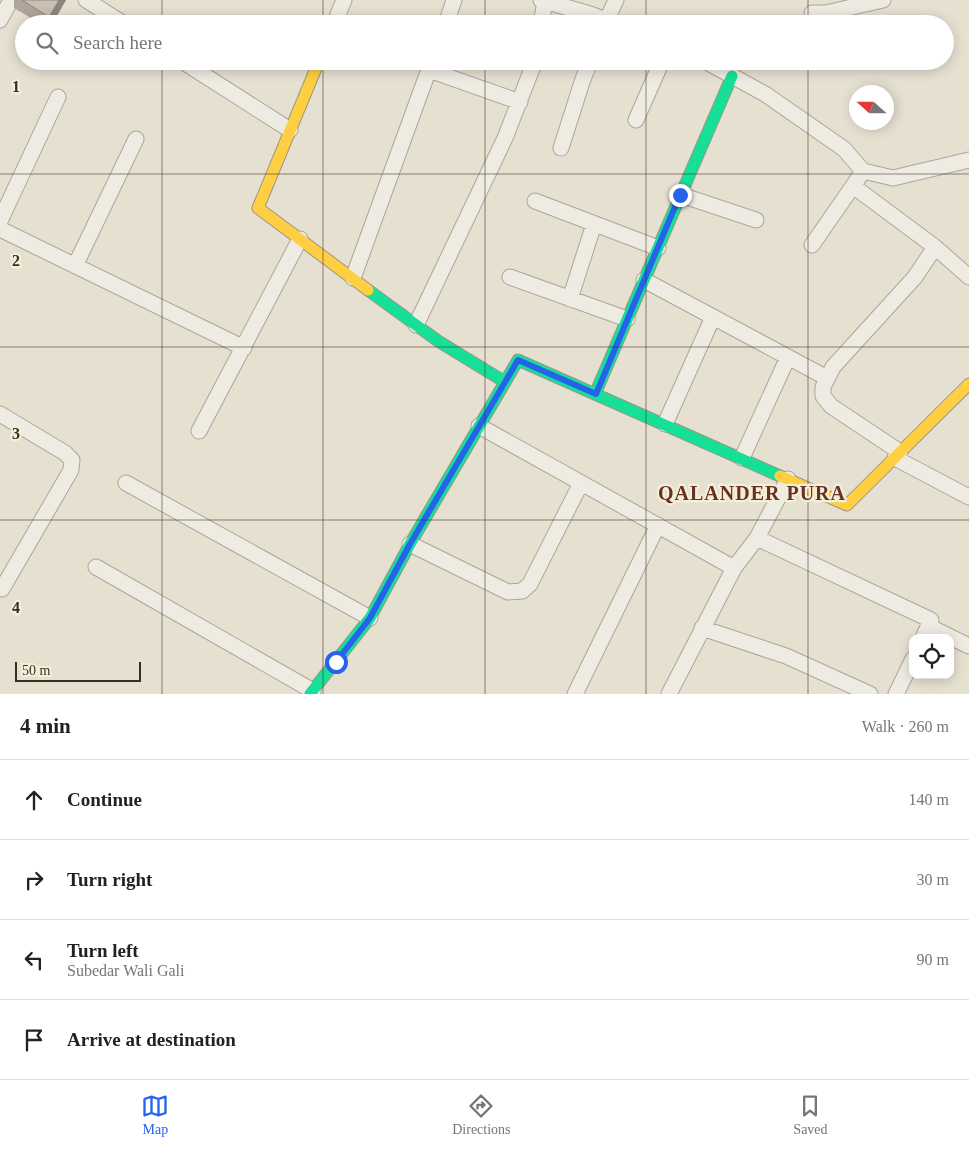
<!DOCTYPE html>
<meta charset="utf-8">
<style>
:root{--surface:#fff;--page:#f2f2f2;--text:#222;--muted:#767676;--line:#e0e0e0;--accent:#2563eb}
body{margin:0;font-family:Georgia,serif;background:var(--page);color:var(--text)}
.controls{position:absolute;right:15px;bottom:15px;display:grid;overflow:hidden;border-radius:10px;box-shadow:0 2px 12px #0003}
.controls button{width:45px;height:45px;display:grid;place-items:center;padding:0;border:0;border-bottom:1px solid var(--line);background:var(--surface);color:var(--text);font:25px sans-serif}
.compass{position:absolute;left:849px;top:85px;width:45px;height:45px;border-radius:50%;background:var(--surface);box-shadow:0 2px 12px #0003;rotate:291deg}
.scale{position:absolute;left:15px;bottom:12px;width:126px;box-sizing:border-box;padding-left:5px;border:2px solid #3b2e21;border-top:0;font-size:14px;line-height:18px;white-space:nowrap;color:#3b2e21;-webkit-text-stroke:4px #f5eed9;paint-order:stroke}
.stop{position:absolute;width:15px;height:15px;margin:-11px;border:4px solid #2563eb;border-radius:50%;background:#fff}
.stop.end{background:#2563eb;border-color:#fff;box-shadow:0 1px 5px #0008}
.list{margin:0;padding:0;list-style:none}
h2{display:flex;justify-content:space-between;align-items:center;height:65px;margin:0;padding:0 20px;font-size:21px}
h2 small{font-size:16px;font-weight:400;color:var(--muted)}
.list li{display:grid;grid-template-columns:32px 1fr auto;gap:15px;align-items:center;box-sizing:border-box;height:80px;padding:0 20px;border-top:1px solid var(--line)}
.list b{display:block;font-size:19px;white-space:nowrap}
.list p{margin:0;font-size:16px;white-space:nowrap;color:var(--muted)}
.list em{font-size:16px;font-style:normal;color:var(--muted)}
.icon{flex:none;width:28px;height:28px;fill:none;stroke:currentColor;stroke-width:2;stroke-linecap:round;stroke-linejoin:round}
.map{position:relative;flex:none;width:969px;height:694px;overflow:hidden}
.search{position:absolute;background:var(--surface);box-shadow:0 2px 12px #0003;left:15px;right:15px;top:15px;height:55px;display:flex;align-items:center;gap:12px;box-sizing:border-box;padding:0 18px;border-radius:28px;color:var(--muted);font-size:19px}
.sheet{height:385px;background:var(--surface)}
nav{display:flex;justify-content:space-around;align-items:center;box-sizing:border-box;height:70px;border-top:1px solid var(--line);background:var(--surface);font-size:14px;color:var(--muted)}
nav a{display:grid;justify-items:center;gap:2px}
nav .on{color:var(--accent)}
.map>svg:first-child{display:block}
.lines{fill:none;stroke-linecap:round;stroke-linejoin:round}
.street-casing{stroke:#aca599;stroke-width:17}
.fast-casing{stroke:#9b958a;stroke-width:13}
.slow-casing{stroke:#9b958a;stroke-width:13}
.street{stroke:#eeebe3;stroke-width:15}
.fast{stroke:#16e098;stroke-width:11}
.slow{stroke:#ffcf43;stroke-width:11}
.wall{fill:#aea499}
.shaded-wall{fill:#8d867d}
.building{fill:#cabfb2;stroke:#8d867d}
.route{stroke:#2563eb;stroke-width:6}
.grid{fill:none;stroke:#3b2e21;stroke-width:1;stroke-opacity:0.55}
.labels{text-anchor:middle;stroke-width:4.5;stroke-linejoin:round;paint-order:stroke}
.district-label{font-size:20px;font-weight:bold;letter-spacing:1px;fill:#673222;stroke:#f5eed9}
.grid-label{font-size:16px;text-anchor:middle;font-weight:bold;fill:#3b2e21;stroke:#f5eed9;stroke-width:4.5;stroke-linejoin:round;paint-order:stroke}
</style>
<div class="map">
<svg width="969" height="694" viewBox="0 0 969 694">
<rect width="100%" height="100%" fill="#e6e0d1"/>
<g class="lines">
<!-- street casing -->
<g class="street-casing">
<path id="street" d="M86 0 124 24
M541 0 590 14 615 24
M812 13H826L883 0
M0 20 11 0
M334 24 344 0
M446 24 454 0
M541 24 545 1
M605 24 616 0
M182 61 290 130
M705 61 765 94 844 149 863 171
M429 70 520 102
M636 120 662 61
M561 148 582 82 590 61
M969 160 893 178 863 171 853 186 935 247 969 277
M681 195 756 220
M535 201 658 248
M0 221 58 97
M0 229 244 348
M812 245 853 186
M75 266 136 139
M510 277 627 319
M353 278 432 61
M644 280 827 378
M570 299 594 224
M416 325 505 138 535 61
M0 414 65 453 72 460 71 470 2 589
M665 424 713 317
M479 426 734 568
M199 431 300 239
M900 452 831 406 823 396V387L833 367 915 277 935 247
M742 458 788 357
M895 458 969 497
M788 479 757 538 931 620 923 638
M126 483 370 618
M410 544 508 592 522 591 530 584 581 483
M96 567 313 691
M928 626 969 646
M702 628 786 656 870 694
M575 694 658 525
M669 694 734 568 757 538
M896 694 913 659"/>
</g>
<!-- fast casing -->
<g class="fast-casing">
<path id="fast" d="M368 290 438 341 505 382
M595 394 732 76
M310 694 370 618 410 544 518 360 780 476"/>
</g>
<!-- slow casing -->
<g class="slow-casing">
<path id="slow" d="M319 61 258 208 368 290
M780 476 847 505 969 384"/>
</g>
<!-- street -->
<use href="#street" class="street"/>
<!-- fast -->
<use href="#fast" class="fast"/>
<!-- slow -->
<use href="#slow" class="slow"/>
</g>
<!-- wall -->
<path class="wall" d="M14 0H66L52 24H41L14 8Z"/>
<!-- shaded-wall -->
<path class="shaded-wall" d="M59 0H66L52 24H49V17Z"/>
<!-- building -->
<path class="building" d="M22 0H59L49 17Z"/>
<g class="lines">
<!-- route -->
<path class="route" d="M336 662 370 618 410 544 518 360 596 394 680 195"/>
</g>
<!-- grid -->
<path class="grid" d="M162 0V24M323 0V24M485 0V24M646 0V24M808 0V24M162 61V694M323 61V694M485 61V694M646 61V694M808 61V694M0 174H969M0 347H969M0 520H969"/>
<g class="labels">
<!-- district labels -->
<g class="district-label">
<text x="752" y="500">QALANDER PURA</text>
</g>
</g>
<g class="grid-label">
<text x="16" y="92">1</text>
<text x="16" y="266">2</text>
<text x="16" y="439">3</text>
<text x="16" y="613">4</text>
</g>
</svg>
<div class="controls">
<button><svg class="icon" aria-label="locate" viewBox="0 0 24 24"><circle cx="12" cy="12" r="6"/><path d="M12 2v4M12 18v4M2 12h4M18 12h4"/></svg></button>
</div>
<svg class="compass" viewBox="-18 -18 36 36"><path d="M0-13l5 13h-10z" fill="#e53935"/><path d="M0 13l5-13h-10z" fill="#767676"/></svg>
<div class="scale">50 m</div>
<div class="stop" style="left:336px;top:662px"></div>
<div class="stop end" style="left:680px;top:195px"></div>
<div class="search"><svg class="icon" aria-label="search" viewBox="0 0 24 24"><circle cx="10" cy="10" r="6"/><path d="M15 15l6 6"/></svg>Search here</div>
</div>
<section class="sheet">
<h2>4 min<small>Walk · 260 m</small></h2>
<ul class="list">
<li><svg class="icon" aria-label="ahead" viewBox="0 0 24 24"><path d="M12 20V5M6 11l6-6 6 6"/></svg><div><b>Continue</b></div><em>140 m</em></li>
<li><svg class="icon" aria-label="right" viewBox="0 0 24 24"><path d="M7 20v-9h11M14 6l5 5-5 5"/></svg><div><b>Turn right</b></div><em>30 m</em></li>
<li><svg class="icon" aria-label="left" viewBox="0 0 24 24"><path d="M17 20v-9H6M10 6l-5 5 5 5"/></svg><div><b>Turn left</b><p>Subedar Wali Gali</p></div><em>90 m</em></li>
<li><svg class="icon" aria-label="arrive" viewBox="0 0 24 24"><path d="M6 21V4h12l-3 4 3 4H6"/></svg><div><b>Arrive at destination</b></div></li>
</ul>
</section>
<nav>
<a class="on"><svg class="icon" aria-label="map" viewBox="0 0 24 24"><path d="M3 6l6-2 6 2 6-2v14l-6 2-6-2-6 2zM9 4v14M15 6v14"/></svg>Map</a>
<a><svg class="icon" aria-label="directions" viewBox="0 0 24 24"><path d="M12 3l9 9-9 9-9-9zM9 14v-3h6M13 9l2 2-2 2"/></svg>Directions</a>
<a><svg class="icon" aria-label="saved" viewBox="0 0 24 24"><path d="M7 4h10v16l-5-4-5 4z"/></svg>Saved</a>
</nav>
